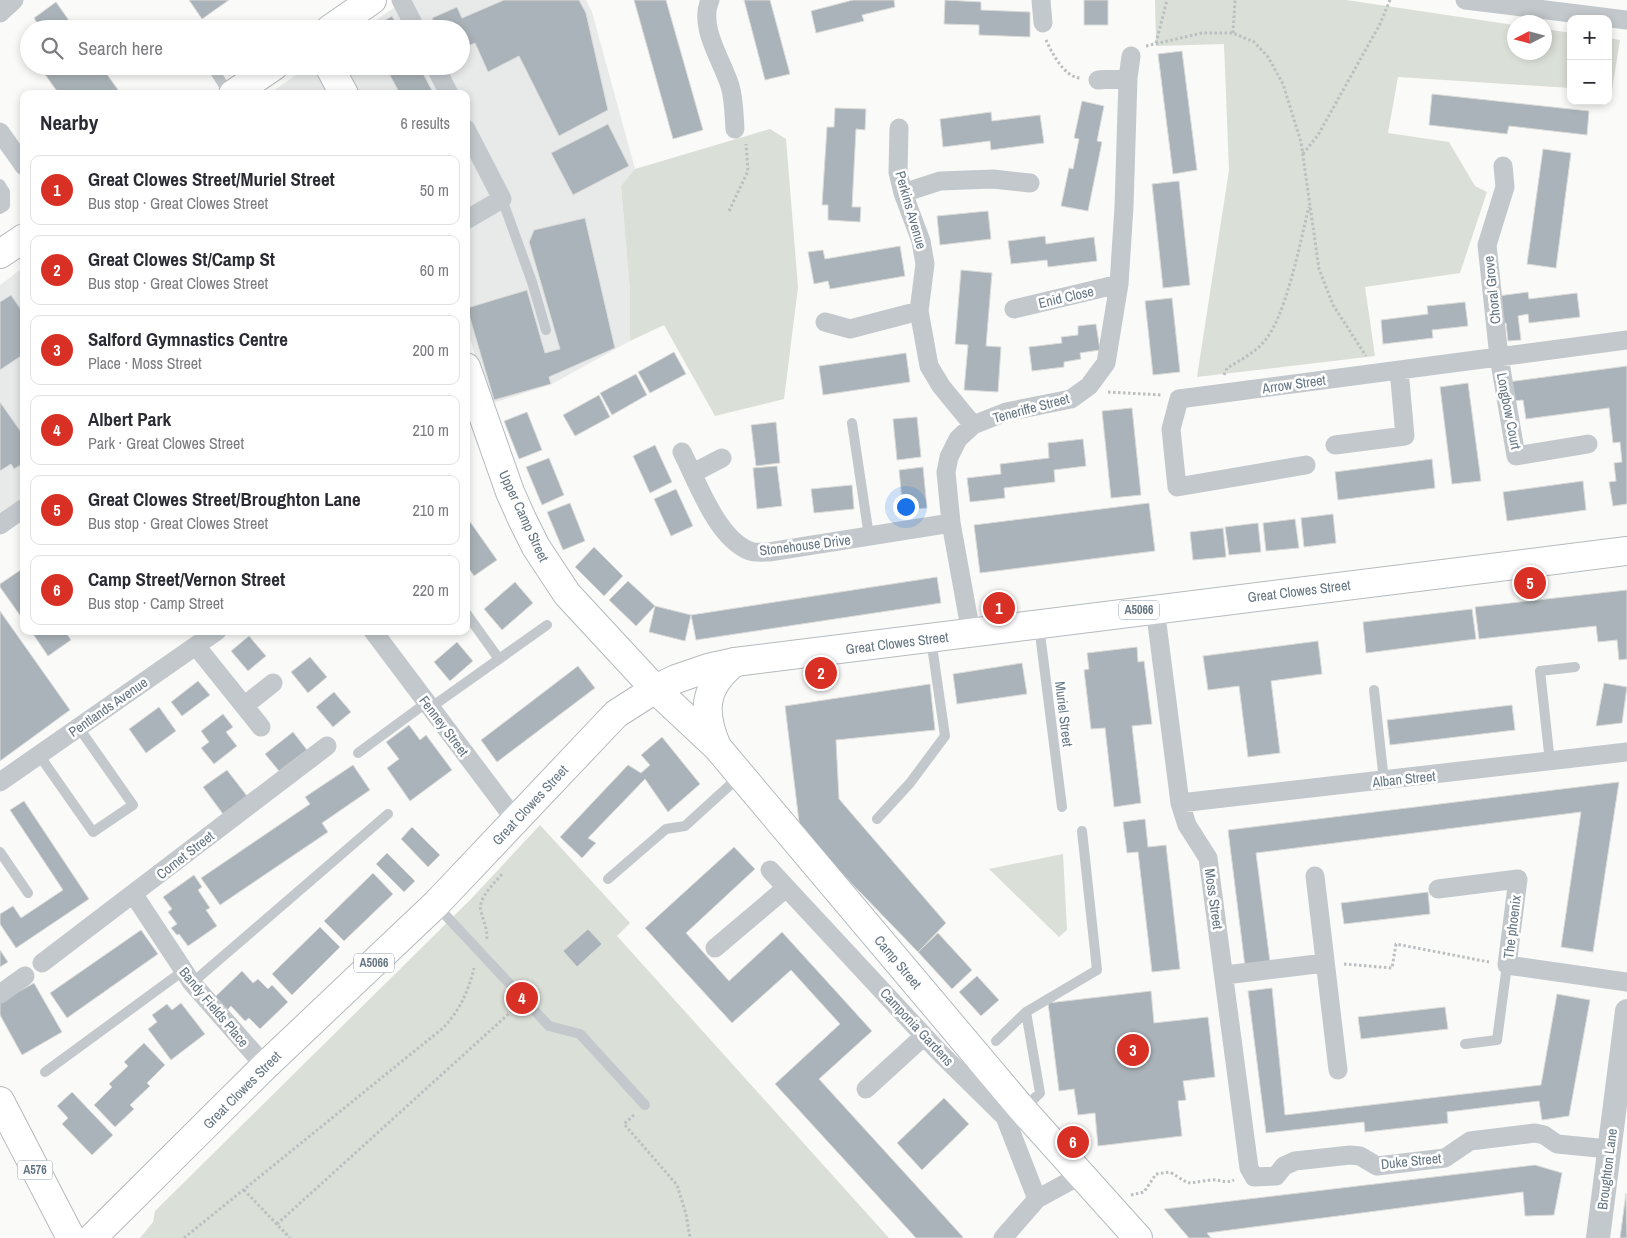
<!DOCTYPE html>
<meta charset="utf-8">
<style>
:root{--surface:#fff;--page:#f2f2f3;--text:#2b2b33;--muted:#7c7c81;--line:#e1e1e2;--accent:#d93025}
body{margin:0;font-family:"Archivo Narrow",sans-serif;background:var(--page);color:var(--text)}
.controls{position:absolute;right:15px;top:15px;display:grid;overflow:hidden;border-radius:10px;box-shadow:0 2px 8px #0003}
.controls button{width:45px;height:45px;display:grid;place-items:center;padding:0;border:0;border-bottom:1px solid var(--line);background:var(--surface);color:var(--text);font:25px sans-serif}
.compass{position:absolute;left:1507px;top:15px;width:45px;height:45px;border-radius:50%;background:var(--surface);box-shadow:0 2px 8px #0003;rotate:264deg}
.you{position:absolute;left:905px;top:506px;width:18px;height:18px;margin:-12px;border:4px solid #fff;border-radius:50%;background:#1a73e8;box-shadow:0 0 0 8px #1a73e833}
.badge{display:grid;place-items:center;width:32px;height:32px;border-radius:50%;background:var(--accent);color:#fff;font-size:16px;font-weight:700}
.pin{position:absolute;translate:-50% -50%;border:2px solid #fff;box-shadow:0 1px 5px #0006}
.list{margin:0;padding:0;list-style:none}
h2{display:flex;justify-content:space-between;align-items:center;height:65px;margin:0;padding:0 20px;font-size:21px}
h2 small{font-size:16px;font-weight:400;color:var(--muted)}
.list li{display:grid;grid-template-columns:32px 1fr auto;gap:15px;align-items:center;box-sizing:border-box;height:70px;margin:0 10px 10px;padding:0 10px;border:1px solid var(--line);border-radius:10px}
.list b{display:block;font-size:19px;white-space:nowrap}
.list p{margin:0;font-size:16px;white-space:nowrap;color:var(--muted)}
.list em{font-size:16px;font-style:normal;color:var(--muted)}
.icon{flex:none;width:28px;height:28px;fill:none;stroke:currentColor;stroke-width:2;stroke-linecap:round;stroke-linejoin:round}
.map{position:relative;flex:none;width:1627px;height:1238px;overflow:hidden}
.search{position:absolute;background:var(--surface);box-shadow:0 2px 8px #0003;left:20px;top:20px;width:450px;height:55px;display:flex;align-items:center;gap:12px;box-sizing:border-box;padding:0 18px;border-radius:28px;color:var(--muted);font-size:19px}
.panel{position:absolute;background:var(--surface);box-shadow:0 2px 8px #0003;left:20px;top:90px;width:450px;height:545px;border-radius:10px}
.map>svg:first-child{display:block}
.built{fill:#e8e9e9}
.green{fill:#dadfd7}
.building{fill:#aab3b9;stroke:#dcdcda}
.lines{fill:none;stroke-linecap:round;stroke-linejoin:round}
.secondary-casing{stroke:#b3babf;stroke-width:30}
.primary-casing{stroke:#b5babe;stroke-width:30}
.trunk-casing{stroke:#b4b9bd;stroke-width:30}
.path{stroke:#bbbfc2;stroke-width:3;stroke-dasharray:2.5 2.5;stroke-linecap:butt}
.service{stroke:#c3c8cc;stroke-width:10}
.minor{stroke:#c3c8cc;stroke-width:19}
.tertiary{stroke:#c3c8cc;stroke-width:24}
.secondary{stroke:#fff;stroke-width:28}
.primary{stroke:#fff;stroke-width:28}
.trunk{stroke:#fff;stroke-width:28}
.labels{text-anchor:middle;stroke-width:5;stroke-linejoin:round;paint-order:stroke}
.shield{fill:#fff;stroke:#939fa8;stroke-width:1}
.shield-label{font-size:12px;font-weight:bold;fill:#657683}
.street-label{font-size:14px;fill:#657683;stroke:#fff}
</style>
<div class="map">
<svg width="1627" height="1238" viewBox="0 0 1627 1238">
<rect width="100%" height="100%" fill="#fafaf8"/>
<!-- built -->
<path class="built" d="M405 0H586L592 12 635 169 621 186 630 290V341L552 384 490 404 466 325V94H269L309 66H461V29H363Z
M24 267V501L0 517V285Z"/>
<!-- green -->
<path class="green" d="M1155 0H1346L1514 25V52H1544L1545 29 1571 33V88L1398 77 1388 133 1449 142 1475 186 1487 192 1460 273 1365 287 1375 356 1197 377 1229 170 1224 44 1156 46Z
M1608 38 1620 40 1612 90H1608Z
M770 129 786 139 798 287 784 399 715 416 664 325 630 341V290L621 186 635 169Z
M540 825 630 923 617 936 889 1238H140L153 1222 155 1211 471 899Z
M1063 854 1067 930 1059 937 989 869Z"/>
<!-- building -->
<path class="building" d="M189 0H229L202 19Z
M504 0H579L586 13 608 110 559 136 519 56 488 72 475 43 461 49V29H437L432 18 457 7 462 18Z
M634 0H666L703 130 673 139Z
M744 0H770L790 74 765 80Z
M853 0H894L895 7 862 15 864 21 816 33 811 11Z
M945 0 981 2V10L1030 12V37L979 35V25L944 24Z
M1084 0H1108V25H1084Z
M56 2 75 29H41L34 18Z
M392 16 399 29H369Z
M1182 51 1197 170 1173 174 1158 54Z
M39 66H101L121 94H59Z
M385 66H419L434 94H400Z
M1432 94 1589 111 1587 135 1509 126 1507 134 1429 125Z
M1082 101 1104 106 1097 141 1102 142 1088 211 1061 206 1069 168 1073 169 1079 139 1074 138Z
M835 108 866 109 865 130 856 129 852 207H861L860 222 828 220V205H822L827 127H834Z
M991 112 992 121 1040 115 1044 143 991 150 990 141 943 147 940 119Z
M608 124 629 166 573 195 551 153Z
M1543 149 1571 153 1556 268 1527 264Z
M1179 181 1190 285 1163 288 1152 184Z
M988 211 991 239 940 245 937 216Z
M585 218 615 348 549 377 551 384 494 400 467 308 527 290 545 353 560 349 529 242 534 230Z
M1045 236 1046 244 1094 237 1097 261 1048 267 1047 260 1011 264 1008 241Z
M900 246 905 276 830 289 828 281 814 284 808 252 823 250 825 259Z
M961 270 992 273 986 346 1001 347 998 392 964 390 968 345 955 344Z
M1528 292 1529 299 1577 293 1580 317 1529 323 1528 314 1518 316 1521 340 1508 341 1506 323 1501 324 1498 296Z
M11 295 24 314V354L0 370V302Z
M1172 298 1180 372 1153 375 1145 301Z
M1465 302 1468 326 1432 330 1433 338 1383 344 1381 320 1428 314 1427 306Z
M1096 324 1100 350 1080 353 1081 359 1064 362V367L1032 371 1029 347 1062 343 1061 337 1078 335V326Z
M674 352 686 374 650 393 638 372Z
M906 353 910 382 823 395 819 366Z
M1627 366V504L1613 506 1609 482 1616 481 1614 463 1622 462 1620 442 1613 443 1609 408 1526 419 1523 400 1511 401 1508 382Z
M636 374 647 395 612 415 600 393Z
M1468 383 1481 481 1452 484 1440 387Z
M599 395 610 417 575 436 563 415Z
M0 402 24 436V463L14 469 11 464 0 471Z
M1132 408 1141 495 1111 498 1102 411Z
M527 412 542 450 519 459 504 421Z
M917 417 921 457 897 460 893 419Z
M776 422 780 463 756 466 751 425Z
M1083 439 1086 466 1054 470 1055 482 1004 488 1005 498 970 502 967 478 1001 474 1000 464 1049 458 1048 443Z
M655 445 672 482 650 493 633 456Z
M549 458 564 495 542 505 526 467Z
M1432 459 1435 488 1338 500 1335 472Z
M777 466 782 506 757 509 753 468Z
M923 467 927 508 903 510 899 470Z
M1583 481 1586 510 1507 521 1503 492Z
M852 485 854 509 814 513 811 489Z
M676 489 693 526 671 536 654 499Z
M570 503 585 541 563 550 547 512Z
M1149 503 1155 551 980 573 974 525Z
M1333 514 1336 543 1304 547 1301 518Z
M466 516 497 560 474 576 466 564Z
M1295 519 1299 548 1266 551 1263 523Z
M1258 523 1261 552 1229 555 1225 527Z
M1223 528 1226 557 1193 560 1190 532Z
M594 547 623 576 604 596 575 567Z
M22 569 24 572V621L0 587V584Z
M937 577 941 603 696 640 691 615Z
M628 581 655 606 636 626 609 600Z
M515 582 533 603 502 630 484 609Z
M1627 590V659L1619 660 1617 640 1598 642 1596 626 1479 639 1475 607Z
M655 606 691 615 685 641 649 632Z
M1472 609 1476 639 1366 653 1363 622Z
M0 611 70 710 0 761Z
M31 631H65L71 640 48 656Z
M249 636 266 656 248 671 231 651Z
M1318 641 1322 674 1271 681 1280 753 1248 757 1239 686 1208 690 1203 656Z
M457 642 473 661 450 681 434 662Z
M1137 647 1138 662 1144 661 1152 724 1132 726 1141 803 1114 807 1105 728 1091 729 1084 670 1089 669 1087 653Z
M310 657 327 677 308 693 291 672Z
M1022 663 1027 694 957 704 953 674Z
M578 666 595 688 497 762 481 740Z
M198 681 210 695 182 716 171 702Z
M1604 683 1627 687 1622 723 1596 726Z
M930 684 935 730 836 740 839 799 946 923 918 952 800 830 785 706Z
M334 692 351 712 333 727 316 707Z
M1512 705 1515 730 1390 745 1387 720Z
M159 707 176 731 146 753 129 729Z
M223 714 233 727 226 732 237 746 214 764 201 748 209 742 201 731Z
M409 725 420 740 426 735 452 770 410 801 387 768 399 759 386 742Z
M293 732 307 750 279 771 265 754Z
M662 737 700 784 668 812 645 779 588 838 596 843 582 858 560 837 628 765 641 773 650 765 641 755Z
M353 765 370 790 322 823 328 832 220 905 201 878 310 804 305 797Z
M227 770 247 796 223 814 203 787Z
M1619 782 1593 952 1561 947 1581 812 1256 853 1270 962 1245 966 1228 830Z
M24 801 89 899 16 948 0 924V914L13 906 21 918 63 890 10 810Z
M1145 819 1148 847 1166 845 1180 969 1152 972 1138 852 1127 853 1123 822Z
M412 827 440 855 428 867 401 839Z
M734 847 755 869 686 933 729 981 782 932 872 1031 819 1079 963 1237 962 1238H916L775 1084 840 1024 791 970 732 1023 645 928Z
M387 853 415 881 404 892 376 864Z
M373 873 393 894 344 941 324 921Z
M194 875 202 887 198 890 210 908 206 910 217 926 188 946 179 934 177 935 171 928 177 924 168 912 172 909 163 897Z
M1428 892 1430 914 1344 924 1341 903Z
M320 927 340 947 292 995 272 974Z
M588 929 602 944 577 967 563 951Z
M141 930 158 954 67 1018 50 993Z
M938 933 972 970 952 989 918 952Z
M0 950 8 962 0 967Z
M242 971 253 983 258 979 268 989 272 985 288 1002 260 1029 249 1018 245 1021 231 1006 227 1010 215 997Z
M977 976 999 1000 981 1016 959 992Z
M34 983 62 1032 22 1055 0 1015V1002Z
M1272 988 1285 1115 1541 1085 1557 994 1590 1000 1569 1116 1542 1120 1539 1101 1447 1112 1448 1123 1365 1132 1364 1122 1266 1133 1248 991Z
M1151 991 1154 1023 1208 1017 1215 1077 1183 1081 1186 1100 1178 1101 1182 1136 1098 1146 1095 1113 1078 1115 1074 1089 1059 1091 1048 1003Z
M181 1003 205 1034 171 1060 148 1029 157 1022 152 1015 167 1004 172 1010Z
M1445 1007 1448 1029 1361 1039 1358 1017Z
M144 1043 165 1065 147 1083 150 1086 130 1105 134 1109 115 1127 94 1105 112 1087 109 1084 128 1066 124 1062Z
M72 1092 113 1135 92 1155 62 1124 68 1118 57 1106Z
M944 1098 969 1124 922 1170 897 1143Z
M1535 1165 1562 1173 1554 1215 1525 1216 1523 1192 1207 1233 1211 1238H1189L1164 1209Z
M1626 1193 1627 1238H1620Z"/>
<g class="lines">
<!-- secondary casing -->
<g class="secondary-casing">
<path id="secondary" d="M329 66 344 94
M466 367 510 492 522 519 536 547 567 594 655 689 717 747 1022 1109 1138 1238
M717 747C702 712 703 687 735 662"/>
</g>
<!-- primary casing -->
<g class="primary-casing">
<path id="primary" d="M92 1238 265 1066 436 904 616 714 655 689 676 679 708 668 735 662 1627 551"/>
</g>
<!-- trunk casing -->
<g class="trunk-casing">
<path id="trunk" d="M330 29 372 0
M233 94 274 66
M0 254 24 238
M0 1101 71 1238"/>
</g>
<!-- path -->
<path class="path" d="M1233 33 1235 0
M1046 40C1052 53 1064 77 1080 78
M1156 43 1167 0
M1146 46 1202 33H1233L1254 42 1268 57 1283 84 1301 142 1319 269 1333 305 1366 356
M1303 154 1318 135 1380 24 1390 0
M729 211 748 171 746 144
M1224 375 1227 368C1239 361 1252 354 1262 344 1286 320 1300 241 1309 207
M1108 392 1162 395
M487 939C487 928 484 922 481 912 477 898 495 883 502 874
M1344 964 1392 968 1396 944 1489 962
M634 1115 624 1124 677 1185 686 1214 690 1238
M244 1190 290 1238
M1131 1195 1144 1192 1156 1174 1170 1172C1194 1187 1184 1183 1211 1180 1220 1179 1225 1184 1234 1180
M277 1224 514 1009
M184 1238 443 1028C460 1010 468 992 474 968"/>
<!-- service -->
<path class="service" d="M214 70 229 94
M0 184 5 192V206L0 209
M502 199 532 282 546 330
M852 423 869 536
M466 613 499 659
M1039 626 1062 807
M1374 690 1384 781
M430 708 547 625
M358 753 426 703
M39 755 93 832 133 805 79 728
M1550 762 1540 671 1575 667
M877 819 910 783 945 736 931 639
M0 852 28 893
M608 879 666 829 685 826 740 776
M436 905 549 1026 580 1034 645 1105
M192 983 388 814
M1026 1012 1097 970 1082 831
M996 1041 1026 1012 1040 1093 1023 1109
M1465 1044 1497 1040 1507 965
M45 1072 183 971"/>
<!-- minor -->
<path class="minor" d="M401 0 416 29
M710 0C698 27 722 60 730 86 734 99 734 115 735 129
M1041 0 1043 23
M1465 0 1627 20
M0 13 14 0
M435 66 449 94
M1098 80 1128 78
M899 128 898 172 903 193 921 241 925 264 919 311 929 366 941 386 973 425
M466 129 502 199 466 220
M0 132 24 166
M1503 166 1505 187 1487 245 1499 357 1516 456 1588 444
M903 193 940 181 993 179 1030 183
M1014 309 1119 284
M825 322 850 329 919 311
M1335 445 1405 436 1399 370
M682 452C697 481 717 539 750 551 755 553 763 552 769 552L951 523
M1306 465 1177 487 1171 429 1179 399 1627 340
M693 473 722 458
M0 525 24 508
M1155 608 1180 803 1187 825 1208 858 1249 1168 1254 1177 1276 1176 1284 1166 1295 1161 1350 1155 1360 1156 1377 1166 1445 1158 1470 1141 1535 1133 1544 1135 1557 1144 1609 1149
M373 631 516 821
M971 633 951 523 946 472 949 457 958 439 973 425 1006 412 1071 399 1089 386 1106 363 1119 284 1124 207 1128 78 1131 56
M196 646 261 727
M244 706 273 683
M0 782 217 631
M1180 803 1627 752
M770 870 940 1053 1005 1117 1037 1199
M1315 876 1338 1070
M1438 889 1518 879 1507 965 1627 982
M134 895 192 983 265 1066
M715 948 786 888
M42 963 327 746
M1225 975 1325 963
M0 994 25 976
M866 1089 924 1036
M1003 1238 1037 1199 1081 1175"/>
<!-- tertiary -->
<path class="tertiary" d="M1598 1238 1627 1011"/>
<!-- secondary -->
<use href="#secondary" class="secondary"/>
<!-- primary -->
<use href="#primary" class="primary"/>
<!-- trunk -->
<use href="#trunk" class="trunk"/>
</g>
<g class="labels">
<!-- shield labels -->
<g class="shield">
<rect x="1119" y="600.5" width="40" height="19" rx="4"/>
<rect x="354" y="953.5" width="40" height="19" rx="4"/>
<rect x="17.5" y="1160.5" width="35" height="19" rx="4"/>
</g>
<g class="shield-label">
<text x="1139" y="614">A5066</text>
<text x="374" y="967">A5066</text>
<text x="35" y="1174">A576</text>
</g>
<!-- street labels -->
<g class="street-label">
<text transform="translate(911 210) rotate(74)" y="5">Perkins Avenue</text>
<text transform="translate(1492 290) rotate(-96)" y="5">Choral Grove</text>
<text transform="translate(1066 297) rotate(-13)" y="5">Enid Close</text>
<text transform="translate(1294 384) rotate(-8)" y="5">Arrow Street</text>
<text transform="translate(1031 408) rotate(-15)" y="5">Teneriffe Street</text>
<text transform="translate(1509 411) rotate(79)" y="5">Longbow Court</text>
<text transform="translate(524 516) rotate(65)" y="5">Upper Camp Street</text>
<text transform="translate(805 545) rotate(-7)" y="5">Stonehouse Drive</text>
<text transform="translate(1299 591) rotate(-7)" y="5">Great Clowes Street</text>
<text transform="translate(897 643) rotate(-7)" y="5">Great Clowes Street</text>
<text transform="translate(108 707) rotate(-35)" y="5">Pentlands Avenue</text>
<text transform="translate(1064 714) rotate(83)" y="5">Muriel Street</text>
<text transform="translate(444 726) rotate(53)" y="5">Fenney Street</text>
<text transform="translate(1404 779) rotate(-6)" y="5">Alban Street</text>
<text transform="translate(530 805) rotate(-47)" y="5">Great Clowes Street</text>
<text transform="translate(185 855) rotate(-38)" y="5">Cornet Street</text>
<text transform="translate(1214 899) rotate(82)" y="5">Moss Street</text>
<text transform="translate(1512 927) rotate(-83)" y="5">The phoenix</text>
<text transform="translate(898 962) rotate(50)" y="5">Camp Street</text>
<text transform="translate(214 1007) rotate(50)" y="5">Bandy Fields Place</text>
<text transform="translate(917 1027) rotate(47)" y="5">Camponia Gardens</text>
<text transform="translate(242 1090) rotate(-45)" y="5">Great Clowes Street</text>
<text transform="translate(1411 1161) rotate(-6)" y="5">Duke Street</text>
<text transform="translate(1607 1169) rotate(-83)" y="5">Broughton Lane</text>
</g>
</g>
</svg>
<div class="controls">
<button>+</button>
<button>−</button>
</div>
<svg class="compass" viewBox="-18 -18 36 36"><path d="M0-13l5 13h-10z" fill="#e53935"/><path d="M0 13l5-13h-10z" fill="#7c7c81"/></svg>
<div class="you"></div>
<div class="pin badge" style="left:999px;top:608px">1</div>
<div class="pin badge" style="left:821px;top:673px">2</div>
<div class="pin badge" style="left:1133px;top:1050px">3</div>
<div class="pin badge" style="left:522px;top:998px">4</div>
<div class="pin badge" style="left:1530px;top:583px">5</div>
<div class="pin badge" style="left:1073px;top:1142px">6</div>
<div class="search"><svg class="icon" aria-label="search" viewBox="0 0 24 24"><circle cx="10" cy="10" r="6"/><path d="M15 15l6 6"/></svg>Search here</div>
<section class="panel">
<h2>Nearby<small>6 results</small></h2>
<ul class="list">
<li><span class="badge">1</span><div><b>Great Clowes Street/Muriel Street</b><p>Bus stop · Great Clowes Street</p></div><em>50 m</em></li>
<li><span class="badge">2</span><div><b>Great Clowes St/Camp St</b><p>Bus stop · Great Clowes Street</p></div><em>60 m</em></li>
<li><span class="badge">3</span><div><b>Salford Gymnastics Centre</b><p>Place · Moss Street</p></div><em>200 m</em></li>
<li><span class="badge">4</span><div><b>Albert Park</b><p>Park · Great Clowes Street</p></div><em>210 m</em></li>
<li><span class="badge">5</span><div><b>Great Clowes Street/Broughton Lane</b><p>Bus stop · Great Clowes Street</p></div><em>210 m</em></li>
<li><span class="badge">6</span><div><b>Camp Street/Vernon Street</b><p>Bus stop · Camp Street</p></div><em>220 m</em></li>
</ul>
</section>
</div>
